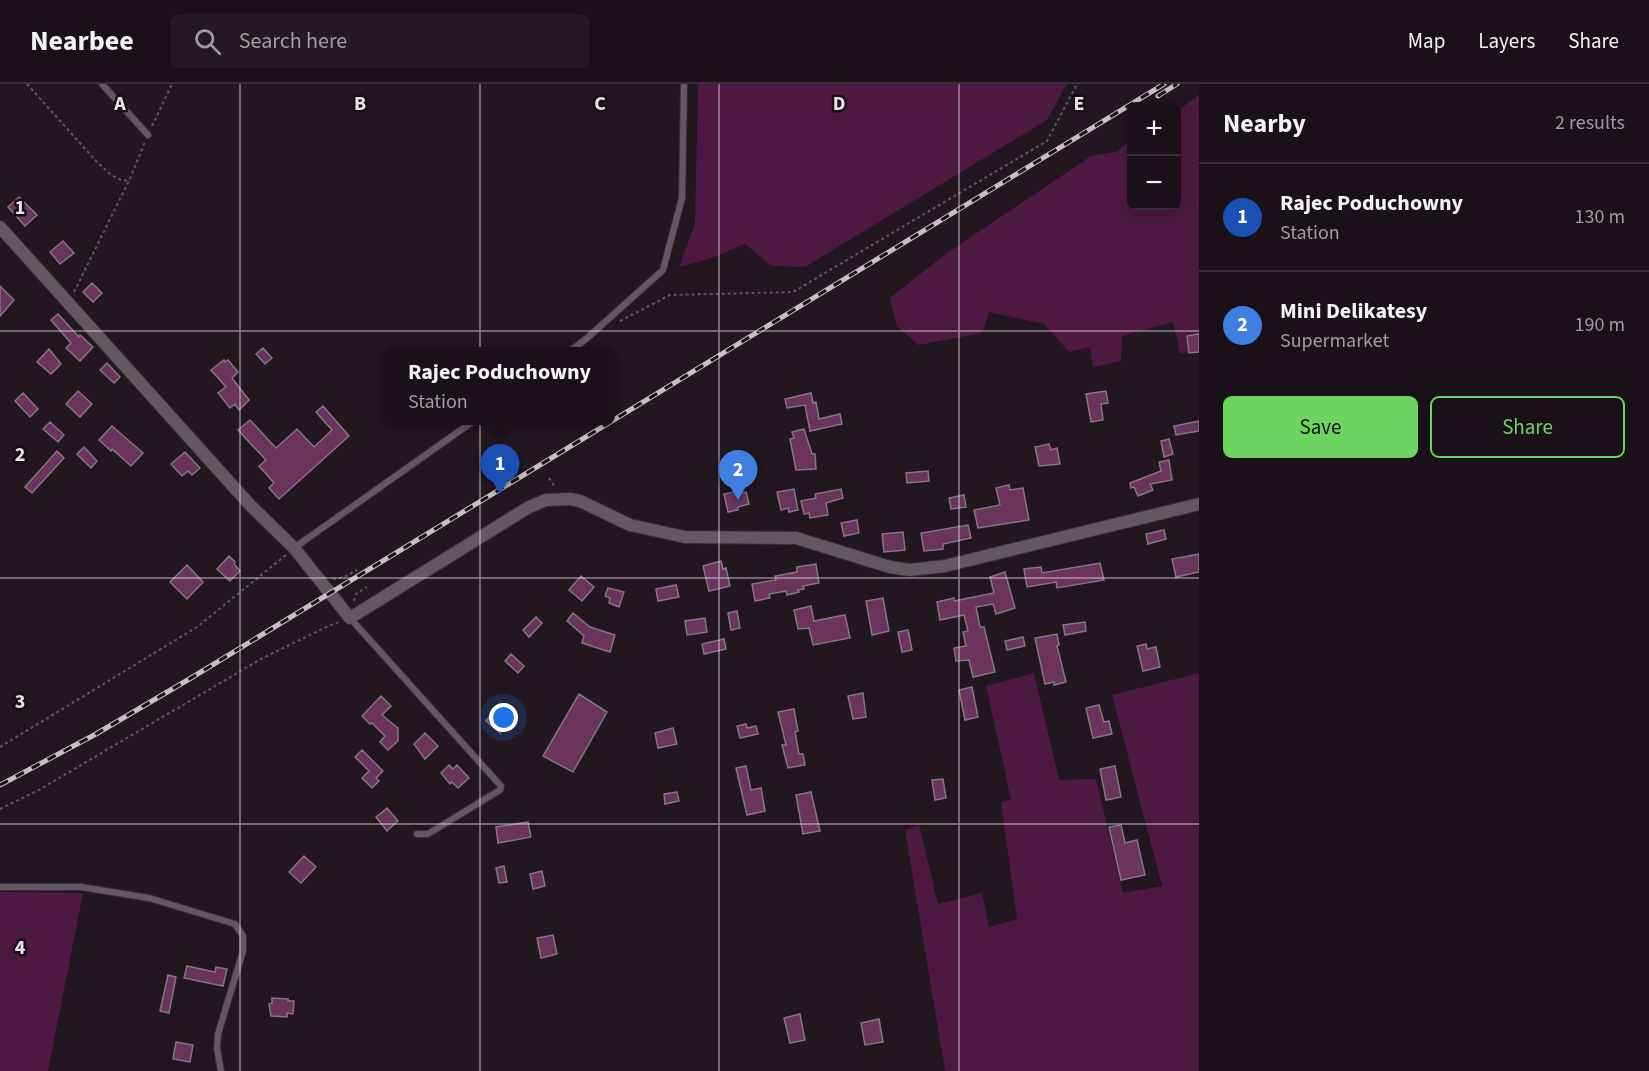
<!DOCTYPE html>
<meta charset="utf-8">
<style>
:root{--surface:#1a1017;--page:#231920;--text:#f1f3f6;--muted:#9f9da1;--line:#383036;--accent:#6ed361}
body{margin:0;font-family:"Source Sans 3",sans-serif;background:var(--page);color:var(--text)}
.controls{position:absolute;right:18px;top:18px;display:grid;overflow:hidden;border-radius:9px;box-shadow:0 3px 15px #0003}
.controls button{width:54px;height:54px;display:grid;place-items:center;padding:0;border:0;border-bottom:2px solid var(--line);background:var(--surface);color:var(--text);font:30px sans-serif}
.you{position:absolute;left:504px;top:634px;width:21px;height:21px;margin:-15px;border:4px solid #fff;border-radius:50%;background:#1a73e8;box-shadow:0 0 0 9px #1a73e833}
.badge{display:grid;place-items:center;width:39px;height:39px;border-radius:50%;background:var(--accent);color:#fff;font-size:20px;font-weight:700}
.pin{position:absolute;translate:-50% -50px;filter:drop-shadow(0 2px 3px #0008)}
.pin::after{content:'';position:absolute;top:32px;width:21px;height:18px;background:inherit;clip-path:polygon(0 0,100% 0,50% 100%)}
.popup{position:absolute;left:384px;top:263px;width:231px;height:78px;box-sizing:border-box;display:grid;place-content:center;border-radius:9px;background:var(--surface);filter:drop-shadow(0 2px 4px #0005);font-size:20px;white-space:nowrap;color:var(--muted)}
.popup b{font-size:22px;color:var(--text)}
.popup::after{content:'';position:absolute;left:50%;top:100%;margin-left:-12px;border:12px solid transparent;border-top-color:var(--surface)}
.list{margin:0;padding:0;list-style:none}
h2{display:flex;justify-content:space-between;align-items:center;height:78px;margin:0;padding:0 24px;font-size:26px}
h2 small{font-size:20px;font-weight:400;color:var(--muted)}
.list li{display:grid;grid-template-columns:39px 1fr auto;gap:18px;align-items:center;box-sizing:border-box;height:108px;padding:0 24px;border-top:2px solid var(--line)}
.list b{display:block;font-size:22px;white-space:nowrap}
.list p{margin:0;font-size:20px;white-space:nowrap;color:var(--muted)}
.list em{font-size:20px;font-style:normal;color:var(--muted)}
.actions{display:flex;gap:12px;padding:18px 24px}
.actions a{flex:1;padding:14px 0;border:2px solid var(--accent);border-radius:9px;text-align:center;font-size:21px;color:var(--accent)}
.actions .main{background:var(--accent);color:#111}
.icon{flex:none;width:33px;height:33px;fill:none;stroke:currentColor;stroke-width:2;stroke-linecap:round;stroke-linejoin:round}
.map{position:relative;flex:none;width:1199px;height:987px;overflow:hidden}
header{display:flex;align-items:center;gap:36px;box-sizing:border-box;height:84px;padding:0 30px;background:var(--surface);border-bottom:2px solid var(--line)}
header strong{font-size:28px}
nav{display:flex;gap:33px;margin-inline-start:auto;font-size:21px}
.search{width:420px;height:54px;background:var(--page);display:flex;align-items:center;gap:15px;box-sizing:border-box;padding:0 21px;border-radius:9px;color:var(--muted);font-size:22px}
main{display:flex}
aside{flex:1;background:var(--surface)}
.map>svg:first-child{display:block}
.green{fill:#4d1942}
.building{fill:#6a345d;stroke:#857680;stroke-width:1.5}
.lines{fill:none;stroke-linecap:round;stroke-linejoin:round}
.service-casing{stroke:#383036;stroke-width:8}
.minor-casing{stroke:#383036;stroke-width:14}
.path{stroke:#61565e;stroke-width:2;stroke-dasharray:3 3;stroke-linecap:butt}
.service{stroke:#655761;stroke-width:6}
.minor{stroke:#655761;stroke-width:12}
.rail-casing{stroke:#c8bec5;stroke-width:5}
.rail{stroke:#190e16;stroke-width:3;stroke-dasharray:9;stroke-linecap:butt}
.grid{fill:none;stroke:#ebe2e8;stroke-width:1.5;stroke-opacity:0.55}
.grid-label{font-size:20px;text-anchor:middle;font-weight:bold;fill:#ebe2e8;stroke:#190e16;stroke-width:5;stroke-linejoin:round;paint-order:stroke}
</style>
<header>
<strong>Nearbee</strong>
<div class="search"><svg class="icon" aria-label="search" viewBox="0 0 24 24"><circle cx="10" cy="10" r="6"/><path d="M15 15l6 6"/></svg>Search here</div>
<nav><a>Map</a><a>Layers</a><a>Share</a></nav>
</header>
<main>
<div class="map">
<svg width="1199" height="987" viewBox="0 0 1199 987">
<rect width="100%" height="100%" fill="#22161f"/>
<!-- green -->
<path class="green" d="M698 0H1067L1047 36 805 183 772 182 745 160 709 175 679 183 695 140Z
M1199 11V265L1180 270 1173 238 1122 252 1121 277 1093 283 1090 263 1069 268 1044 240 989 228 982 249 918 261 897 242 890 214 943 172 1091 72 1115 68 1131 57 1132 122H1176L1177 27Z
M1034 589 1059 696 1096 695 1123 809 1162 802 1112 611 1199 589V987H945L905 746 919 741 938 820 982 809 989 843 1017 835 1001 718 1011 716 986 602Z
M0 808 83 809 48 987H0Z"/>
<!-- building -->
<path class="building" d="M19 113 37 131 25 142 8 123Z
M63 157 74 169 60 180 50 168Z
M92 199 102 209 93 218 83 208Z
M0 202 14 216 0 232Z
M58 230 79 253 80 251 93 263 80 277 66 264 71 259 51 236Z
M1199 250V268L1189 269 1187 252Z
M263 264 272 274 265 280 256 270Z
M49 265 61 280 51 290 37 278Z
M224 276 225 278 228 276 238 288 232 294 249 316 239 326 235 320 230 324 218 309 226 303 211 286Z
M107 279 120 293 114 299 100 286Z
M78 307 92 320 80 333 66 320Z
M1106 307 1108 319 1101 320 1103 336 1091 338 1086 310Z
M23 309 38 325 30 333 15 317Z
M811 309 813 319 816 318 819 335 840 330 842 340 810 347 805 321 787 324 785 315Z
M323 322 349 352 279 415 269 404 274 399 259 382 266 376 238 346 250 336 276 364 297 345 314 363 332 346 316 328Z
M1199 337V347L1176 351 1174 342Z
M50 338 64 351 58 358 43 345Z
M112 342 143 369 131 382 112 365 111 367 99 356Z
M804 345 812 370H815L816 385 796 386 790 355 794 354 792 348Z
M1169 355 1173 370 1164 373 1161 357Z
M1049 360 1051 366 1057 364 1060 380 1039 382 1035 363Z
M84 363 97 377 91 384 77 370Z
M57 367 64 374 32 409 25 403Z
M185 368 200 384 192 391 188 387 182 392 171 380Z
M1169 376 1172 396 1150 400 1153 406 1138 412 1134 403 1131 404 1130 399 1161 387 1159 378Z
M928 387 929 397 907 399 906 389Z
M1009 401 1010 406 1023 404 1029 436 978 444 974 426 1000 421 996 404Z
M794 405 798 426 789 428 788 424 781 426 777 408Z
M841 405 843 414 826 419 828 431 810 434 809 429 804 430 801 417 816 414 815 410Z
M734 408 735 411 746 408 749 420 738 423V426L728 428 724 410Z
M964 411 966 423 951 425 949 414Z
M857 436 859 449 844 452 841 439Z
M968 441 971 454 943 460V465L924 467 921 449Z
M1164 446 1166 455 1148 460 1146 450Z
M903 448 905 466 884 468 882 450Z
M1199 470V488L1176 493 1172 475Z
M229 472 235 478 234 480 240 487 230 497 217 485Z
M721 477 723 485 726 484 730 502 709 507 703 482Z
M1100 479 1104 496 1057 504 1056 498 1027 503 1024 485 1041 483 1042 489Z
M816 480 819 499 803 502 804 505 798 506 799 508 787 511 786 507 769 510 770 514 755 517 752 500 776 496 775 492 797 488V483Z
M187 481 203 498 187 515 170 498Z
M1005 488 1015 524 996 530 993 520 976 523 980 543H984L995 588 973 593 969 576 956 577 954 564 966 562 963 548 968 547 964 531 940 536 937 518 954 514V517L994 509 990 493Z
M581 492 594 503 582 517 569 506Z
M676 501 679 513 658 517 656 505Z
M608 504 624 508 619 523 609 519 610 514 605 512Z
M883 514 889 547 872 551 866 517Z
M811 522 814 537 845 531 850 554 813 561 809 544 798 545 794 526Z
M737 527 740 544 731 546 728 529Z
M573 529 590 543 615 551 610 568 582 559 584 552 567 537Z
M536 533 542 539 529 553 523 546Z
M705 534 707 548 687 551 685 537Z
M1085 538 1086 547 1065 551 1063 541Z
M908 546 912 566 902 568 898 548Z
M1057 550 1059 561 1057 562 1066 598 1054 601V598L1045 600 1035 554Z
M1023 553 1025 562 1007 566 1005 557Z
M724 555 726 565 704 570 702 560Z
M1146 560 1147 565 1156 563 1160 583 1143 587 1137 562Z
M511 570 524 582 518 589 505 577Z
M972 603 978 633 965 636 959 606Z
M863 609 866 633 853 635 848 612Z
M579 610 607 628 573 688 543 672Z
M381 612 391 622 382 631 398 644V657L388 666 380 658 385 652 372 639 370 640 362 632Z
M1099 621 1104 638 1109 637 1112 650 1093 654 1086 624Z
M794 625 798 647 795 648 799 670H803L805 681 788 684 782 661H786L778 628Z
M492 629 506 641 500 649 486 637Z
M746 640 747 644 756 642 758 650 740 654 737 642Z
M673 644 677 660 658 664 655 649Z
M425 649 438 662 425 675 414 660Z
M362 666 383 687 376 694 379 697 372 704 362 694 369 687 355 673Z
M449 681 453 685 457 681 469 694 458 704 452 698 450 700 441 689Z
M746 682 751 706 761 704 765 727 747 731 736 684Z
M1115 682 1121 713 1106 716 1100 685Z
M943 695 946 714 935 716 932 696Z
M677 708 679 717 665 720 664 710Z
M811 708 820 747 803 750 796 711Z
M387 724 398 737 387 747 376 733Z
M528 738 531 753 498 759 496 743Z
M1121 741 1125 759 1137 756 1145 791 1121 796 1109 743Z
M304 772 316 783 301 799 289 788Z
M504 782 507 798 499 799 496 784Z
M542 787 545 802 533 805 530 790Z
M553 851 557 870 541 874 537 854Z
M187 882 215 888 216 883 227 885 223 902 184 894Z
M168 891 176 893 169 929 160 927Z
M272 914 288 915V917H294L293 930 287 929V933L271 932 269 920 272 919Z
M800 930 805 956 790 959 784 934Z
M879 935 883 958 865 961 861 939Z
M176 958 193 961 190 978 173 975Z"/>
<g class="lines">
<!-- service casing -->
<g class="service-casing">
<path id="service" d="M102 0 148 51
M569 268 586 255 663 186 682 114 684 0
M294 464 475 336
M350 534 501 702 500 706 428 750H417
M0 803H81L149 814 235 840 243 852V867L218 950 217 964 221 987"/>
</g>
<!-- minor casing -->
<g class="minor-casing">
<path id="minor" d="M0 143 250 421 294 464 350 534 529 423 546 416 570 415 580 417 630 441 685 453 796 454 890 483 910 486 945 482 1199 420"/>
</g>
<!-- path -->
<path class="path" d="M27 0 97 78 111 91 121 96 129 97
M152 42 172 0
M74 208 129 97 145 58
M620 237 670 211 793 208 1047 57 1077 0
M549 394 555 403
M333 495 344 493 357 486
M354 517 356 510 367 503
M0 663 197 543 286 471
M0 725 37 707 261 575 324 544 339 538"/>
<!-- service -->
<use href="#service" class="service"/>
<!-- minor -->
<use href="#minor" class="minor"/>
<!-- rail casing -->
<g class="rail-casing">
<path id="rail" d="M1158 12 1177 0
M0 701 96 650 191 594 1164 0"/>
</g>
<!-- rail -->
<use href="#rail" class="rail"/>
</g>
<!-- grid -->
<path class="grid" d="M240 0V987M480 0V987M719 0V987M959 0V987M0 247H1199M0 494H1199M0 740H1199"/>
<g class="grid-label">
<text x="120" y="26">A</text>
<text x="360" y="26">B</text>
<text x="600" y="26">C</text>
<text x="839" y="26">D</text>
<text x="1079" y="26">E</text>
<text x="20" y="130">1</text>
<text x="20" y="377">2</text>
<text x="20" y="624">3</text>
<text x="20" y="870">4</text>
</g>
</svg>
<div class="controls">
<button>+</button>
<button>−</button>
</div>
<div class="you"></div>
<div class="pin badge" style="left:500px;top:410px;background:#1a4fb4">1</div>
<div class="popup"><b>Rajec Poduchowny</b>Station</div>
<div class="pin badge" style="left:738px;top:416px;background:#3f7fe0">2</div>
</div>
<aside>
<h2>Nearby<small>2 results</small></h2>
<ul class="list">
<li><span class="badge" style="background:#1a4fb4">1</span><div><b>Rajec Poduchowny</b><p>Station</p></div><em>130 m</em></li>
<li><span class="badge" style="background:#3f7fe0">2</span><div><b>Mini Delikatesy</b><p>Supermarket</p></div><em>190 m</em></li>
</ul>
<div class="actions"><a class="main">Save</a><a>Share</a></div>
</aside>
</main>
